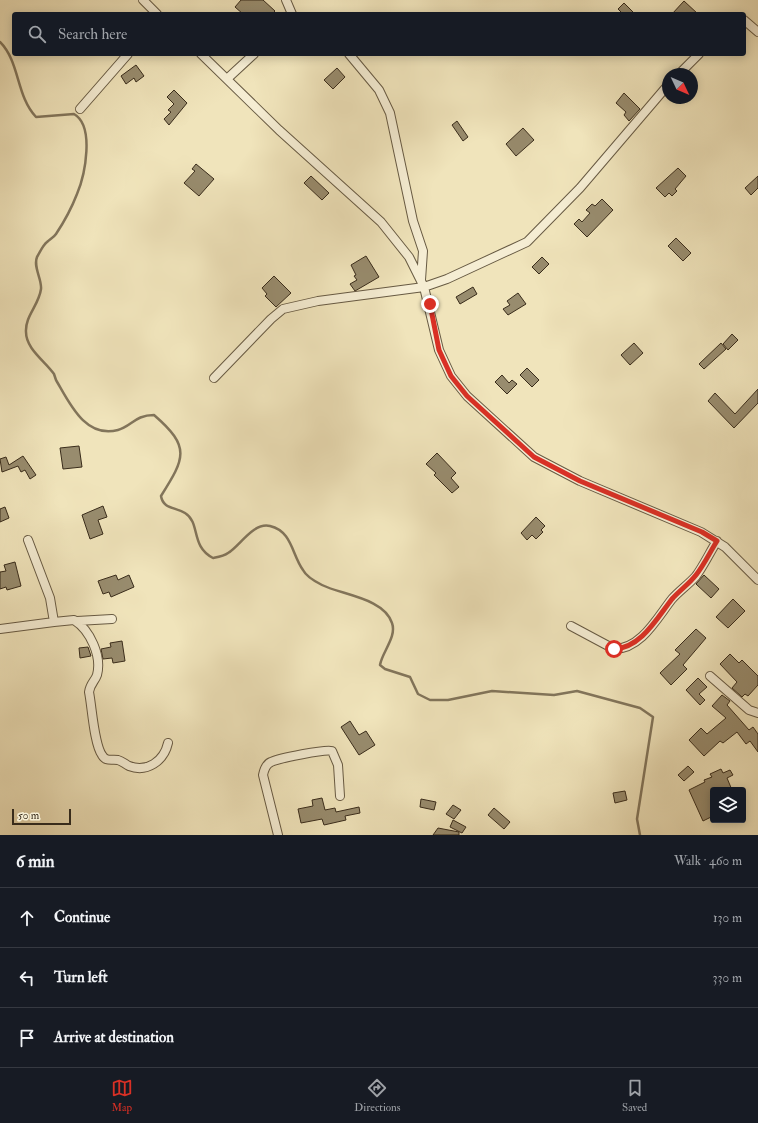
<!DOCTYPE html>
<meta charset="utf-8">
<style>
:root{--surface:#171b24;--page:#242831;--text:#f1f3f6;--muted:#9ea1a6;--line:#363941;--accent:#d93025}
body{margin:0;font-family:"IM FELL Double Pica",serif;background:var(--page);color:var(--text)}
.controls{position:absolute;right:12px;bottom:12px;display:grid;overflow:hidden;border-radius:4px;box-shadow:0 2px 10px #0003}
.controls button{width:36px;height:36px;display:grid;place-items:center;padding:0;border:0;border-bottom:1px solid var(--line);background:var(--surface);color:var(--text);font:20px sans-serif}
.compass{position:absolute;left:662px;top:68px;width:36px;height:36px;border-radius:50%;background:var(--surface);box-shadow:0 2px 10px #0003;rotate:134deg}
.scale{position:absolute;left:12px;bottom:10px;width:59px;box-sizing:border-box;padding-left:4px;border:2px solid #392c1b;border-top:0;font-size:11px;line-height:14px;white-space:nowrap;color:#392c1b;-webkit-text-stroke:3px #f5edd3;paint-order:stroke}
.stop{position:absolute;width:12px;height:12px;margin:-9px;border:3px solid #d93025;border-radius:50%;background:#fff}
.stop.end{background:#d93025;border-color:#fff;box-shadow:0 1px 4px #0008}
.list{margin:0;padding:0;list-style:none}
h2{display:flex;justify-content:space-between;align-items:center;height:52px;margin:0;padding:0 16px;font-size:17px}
h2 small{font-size:13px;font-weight:400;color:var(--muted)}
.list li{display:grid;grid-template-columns:26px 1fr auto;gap:12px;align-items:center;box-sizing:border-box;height:60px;padding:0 16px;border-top:1px solid var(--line)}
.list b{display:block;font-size:15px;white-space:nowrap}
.list em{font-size:13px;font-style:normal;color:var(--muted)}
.icon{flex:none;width:22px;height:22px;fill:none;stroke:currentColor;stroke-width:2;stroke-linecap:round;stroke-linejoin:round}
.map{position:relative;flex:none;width:758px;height:835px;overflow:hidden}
.search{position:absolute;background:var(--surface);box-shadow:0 2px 10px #0003;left:12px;right:12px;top:12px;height:44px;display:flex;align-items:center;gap:10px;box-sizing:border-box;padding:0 14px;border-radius:4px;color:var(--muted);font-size:15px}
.sheet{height:232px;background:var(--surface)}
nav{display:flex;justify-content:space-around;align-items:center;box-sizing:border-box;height:56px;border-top:1px solid var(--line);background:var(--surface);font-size:11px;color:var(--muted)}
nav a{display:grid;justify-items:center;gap:2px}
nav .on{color:var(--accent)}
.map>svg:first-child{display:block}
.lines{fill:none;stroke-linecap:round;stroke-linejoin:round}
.stream{stroke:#82755b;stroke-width:2.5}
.building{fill:#988c6e;stroke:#392c1b}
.minor-casing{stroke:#675a43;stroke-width:10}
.minor{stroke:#f5edd3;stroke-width:8}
.route{stroke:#d93025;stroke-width:5}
</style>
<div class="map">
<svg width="758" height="835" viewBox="0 0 758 835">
<rect width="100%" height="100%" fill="#f0e4bb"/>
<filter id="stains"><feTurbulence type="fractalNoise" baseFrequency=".005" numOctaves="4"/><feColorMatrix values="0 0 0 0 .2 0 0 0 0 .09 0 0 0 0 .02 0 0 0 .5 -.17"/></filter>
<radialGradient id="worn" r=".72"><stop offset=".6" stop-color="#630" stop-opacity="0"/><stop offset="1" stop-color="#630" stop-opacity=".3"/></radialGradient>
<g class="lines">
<!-- stream -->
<path class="stream" d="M0 42C20 62 16 96 36 117L74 114C95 126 85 175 77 194 72 207 64 222 56 234 54 237 50 239 47 242 43 245 40 252 37 257 33 267 42 279 41 289 39 305 25 316 26 332 26 349 45 361 54 374L56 380C69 402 85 439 118 430 132 426 135 415 154 415 191 447 185 458 161 496 163 509 175 507 185 513 201 523 190 546 213 558 218 557 224 556 228 553 240 546 253 522 270 526 292 531 292 555 303 570 306 576 316 582 322 585 342 595 384 598 392 623 397 637 382 652 380 665L385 669 410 677 418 694 430 700H448L492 691 554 695 577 691 640 708 653 717 637 819 640 835"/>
</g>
<!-- building -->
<path class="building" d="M241 0H263L275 11 272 14H243L235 7Z
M684 1 698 14H672Z
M624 3 635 14H623L618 9Z
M136 65 144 76 136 82 134 78 126 84 121 76Z
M337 68 345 77 333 89 324 80Z
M174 90 187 103 169 125 164 119 171 112 168 110 174 104 167 97Z
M624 93 640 109 629 121 624 115 626 112 616 103Z
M457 121 468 137 463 141 452 125Z
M523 128 534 140 516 156 506 144Z
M196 164 214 179 199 196 184 183 195 171 192 169Z
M678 168 686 176 675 189 677 191 672 196 669 193 665 197 656 188Z
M311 176 329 193 322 200 304 183Z
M758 176V188L751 195 745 188Z
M602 199 613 210 587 237 574 224 579 219 582 222 590 213 586 210 592 204 595 206Z
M676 238 691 253 683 261 668 246Z
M366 256 379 277 355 291 350 284 357 280 354 276 356 275 351 265Z
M542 257 549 264 539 274 532 267Z
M274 276 291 293 276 307 265 296 267 294 262 288Z
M473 287 477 294 460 304 456 297Z
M518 293 526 304 508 315 503 309 510 305 507 301Z
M732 334 738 340 728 350 723 344Z
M634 343 643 353 630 365 621 355Z
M721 343 726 349 704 369 699 364Z
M527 368 539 380 532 387 520 375Z
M502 375 509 383 512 380 517 384 507 394 495 382Z
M758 389V403L734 428 708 401 715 393 735 414Z
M79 446 82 467 63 469 60 448Z
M437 453 456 473 451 478 459 487 452 493 434 475 436 473 426 464Z
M23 456 36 475 30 479 25 470 21 472 18 466 2 472 0 459 6 457 9 465Z
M103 506 107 517 98 520 103 534 90 539 82 515Z
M5 507 9 518 0 522V509Z
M536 517 545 526 541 530 543 532 536 539 532 535 527 540 521 533Z
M15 562 21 586 7 590 6 587 0 589V572L6 571 4 565Z
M116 575 118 580 129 575 134 587 111 597 109 592 103 594 98 581Z
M704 575 719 589 711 598 696 584Z
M733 599 745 611 728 628 716 617Z
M696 629 706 638 683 665 687 669 671 685 660 673 680 654 675 650Z
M122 641 125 661 113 663 112 658 103 659 101 649 111 647 110 643Z
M88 647 91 656 80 658 79 648Z
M730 654 739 663 742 660 758 676V685L748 696 745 694 742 697 732 688 737 682 720 664Z
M698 678 707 687 699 694 705 700 700 705 686 690Z
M722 695 730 701 727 705 749 730 753 727 758 734V752L750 741 746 744 737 732 723 743 720 741 704 756 689 740 701 728 707 734 726 718 712 706Z
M350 721 359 735 366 731 375 745 359 755 341 727Z
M688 766 694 772 684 781 678 775Z
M721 769 723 773 730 770 733 775 727 778 732 790H713V816L703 821 689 790 705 782 704 780 712 777 710 774Z
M625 791 627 800 615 803 613 793Z
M322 798 325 810 335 808 336 812 359 807 360 813 345 816 346 820 324 825 322 819 301 823 298 809 313 806 312 800Z
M421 799 436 802 434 810 420 807Z
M453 805 461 810 454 819 446 814Z
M494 808 510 822 504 829 488 815Z
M453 820 466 827 462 833 450 827Z
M438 828 459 832V835H433Z"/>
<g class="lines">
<!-- minor casing -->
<g class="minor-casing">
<path id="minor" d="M143 0 157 14
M286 0 292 14
M744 20 758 32
M201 54 279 130 381 222 409 257 424 287 439 350 451 376 467 396 534 457 580 481 701 532 725 547 758 580
M349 54 379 90 390 113 413 221 423 251 421 280
M679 74 699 54
M228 78 254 54
M80 109 128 54
M214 378 271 319 283 309 318 301 424 287 447 279 527 242 580 188 668 85
M77 621 112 619
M54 622 74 620C90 630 102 656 97 675 95 681 90 684 89 692 92 707 94 744 102 755 106 762 111 759 118 760 122 761 125 764 129 766 147 773 164 761 168 743
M571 626 614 649C641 649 657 618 672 599 679 591 689 584 696 576 704 565 710 552 717 541
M0 629 54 622 50 598 28 540
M710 676 749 710 758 713
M278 835 263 775C264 770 266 764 271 762 280 758 325 749 332 751L338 765 340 796"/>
</g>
<!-- minor -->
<use href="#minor" class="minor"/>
</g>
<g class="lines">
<!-- route -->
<path class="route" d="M430 304 439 350 451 376 467 396 534 457 580 481 702 532 717 541C710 552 704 565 696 575 689 584 679 591 672 599 657 618 641 648 614 649"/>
</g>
<rect width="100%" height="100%" filter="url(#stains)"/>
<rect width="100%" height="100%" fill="url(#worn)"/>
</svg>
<div class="controls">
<button><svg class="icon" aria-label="layers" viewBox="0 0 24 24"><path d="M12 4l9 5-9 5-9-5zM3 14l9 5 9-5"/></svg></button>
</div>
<svg class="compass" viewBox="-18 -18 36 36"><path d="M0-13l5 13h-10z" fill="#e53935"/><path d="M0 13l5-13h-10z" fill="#9ea1a6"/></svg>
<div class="scale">50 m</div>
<div class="stop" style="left:614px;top:649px"></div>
<div class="stop end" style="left:430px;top:304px"></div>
<div class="search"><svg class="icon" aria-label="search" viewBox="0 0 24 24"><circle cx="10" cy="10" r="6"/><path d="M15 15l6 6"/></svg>Search here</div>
</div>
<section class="sheet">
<h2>6 min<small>Walk · 460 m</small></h2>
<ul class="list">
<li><svg class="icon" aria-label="ahead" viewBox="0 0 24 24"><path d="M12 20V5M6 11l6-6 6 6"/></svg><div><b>Continue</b></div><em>130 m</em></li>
<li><svg class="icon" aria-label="left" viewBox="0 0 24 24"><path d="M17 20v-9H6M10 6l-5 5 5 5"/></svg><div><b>Turn left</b></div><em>330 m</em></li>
<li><svg class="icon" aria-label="arrive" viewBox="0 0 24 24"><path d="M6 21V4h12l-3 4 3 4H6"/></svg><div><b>Arrive at destination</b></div></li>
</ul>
</section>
<nav>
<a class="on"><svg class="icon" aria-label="map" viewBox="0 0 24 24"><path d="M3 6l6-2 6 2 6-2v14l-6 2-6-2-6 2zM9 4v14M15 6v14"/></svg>Map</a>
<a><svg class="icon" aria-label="directions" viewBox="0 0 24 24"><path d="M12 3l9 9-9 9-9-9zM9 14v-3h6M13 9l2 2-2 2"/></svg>Directions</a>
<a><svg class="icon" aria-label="saved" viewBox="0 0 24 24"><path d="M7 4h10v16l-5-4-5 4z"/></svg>Saved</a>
</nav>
